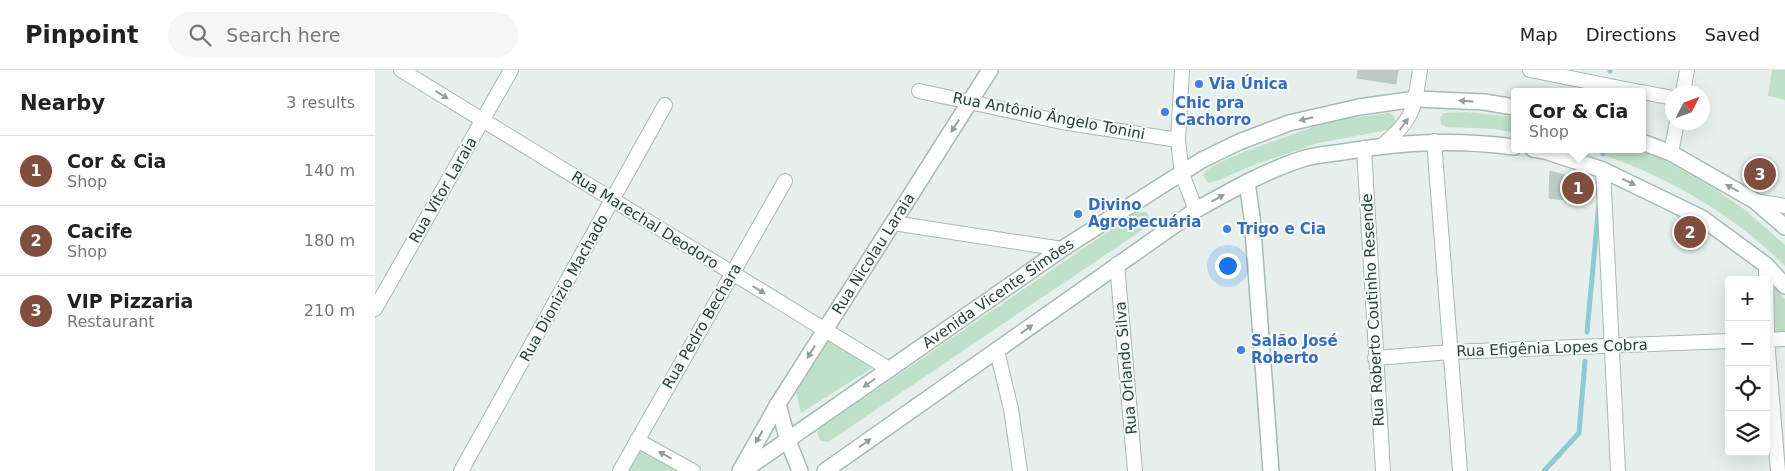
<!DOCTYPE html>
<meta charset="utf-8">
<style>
:root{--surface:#fff;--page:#f6f6f6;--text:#222;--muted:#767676;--line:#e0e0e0;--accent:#804e3d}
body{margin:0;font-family:"DejaVu Sans",sans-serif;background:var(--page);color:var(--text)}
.controls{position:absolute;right:15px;bottom:15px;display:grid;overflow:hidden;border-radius:5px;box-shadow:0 5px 20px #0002}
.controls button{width:45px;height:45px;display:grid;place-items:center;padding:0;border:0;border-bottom:1px solid var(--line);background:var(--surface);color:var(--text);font:25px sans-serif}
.compass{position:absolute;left:1290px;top:15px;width:45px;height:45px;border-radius:50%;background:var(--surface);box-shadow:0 5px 20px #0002;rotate:48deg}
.you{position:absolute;left:852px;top:195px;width:18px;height:18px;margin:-12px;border:4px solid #fff;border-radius:50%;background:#1a73e8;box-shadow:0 0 0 8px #1a73e833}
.badge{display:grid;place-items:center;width:32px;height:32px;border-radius:50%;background:var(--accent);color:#fff;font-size:16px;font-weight:700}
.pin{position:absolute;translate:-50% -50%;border:2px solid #fff;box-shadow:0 1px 5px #0006}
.popup{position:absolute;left:1136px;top:18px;width:135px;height:65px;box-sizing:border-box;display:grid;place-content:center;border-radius:5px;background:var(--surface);filter:drop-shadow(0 1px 4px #0005);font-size:16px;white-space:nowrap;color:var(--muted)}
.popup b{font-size:19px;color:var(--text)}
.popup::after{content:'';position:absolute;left:50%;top:100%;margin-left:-10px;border:10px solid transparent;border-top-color:var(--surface)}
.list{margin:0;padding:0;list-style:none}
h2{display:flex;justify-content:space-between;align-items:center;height:65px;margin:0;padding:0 20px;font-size:21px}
h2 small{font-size:16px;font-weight:400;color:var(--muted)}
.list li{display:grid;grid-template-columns:32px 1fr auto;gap:15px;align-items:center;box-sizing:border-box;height:70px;padding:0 20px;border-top:1px solid var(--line)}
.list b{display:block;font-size:19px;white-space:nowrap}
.list p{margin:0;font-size:16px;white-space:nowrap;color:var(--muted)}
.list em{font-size:16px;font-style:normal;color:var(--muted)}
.icon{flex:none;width:28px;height:28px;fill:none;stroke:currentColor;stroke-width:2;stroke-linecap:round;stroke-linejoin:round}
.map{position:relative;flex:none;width:1410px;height:401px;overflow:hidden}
header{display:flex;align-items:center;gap:30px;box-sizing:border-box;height:70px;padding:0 25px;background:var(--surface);border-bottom:1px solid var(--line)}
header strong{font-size:24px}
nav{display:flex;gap:28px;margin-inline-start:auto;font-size:18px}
.search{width:350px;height:45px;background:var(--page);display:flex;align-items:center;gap:12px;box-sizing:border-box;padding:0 18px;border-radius:28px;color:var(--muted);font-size:19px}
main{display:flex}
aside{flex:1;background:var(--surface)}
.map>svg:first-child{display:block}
.green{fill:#bfe0c8}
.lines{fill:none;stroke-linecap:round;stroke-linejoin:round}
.stream{stroke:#8ec9d4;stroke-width:5}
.building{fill:#bbcac4;stroke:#b8c9c2}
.street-casing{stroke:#a8b8b2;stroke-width:16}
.secondary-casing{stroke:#a4bbb3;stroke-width:18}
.street{stroke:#fff;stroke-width:14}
.secondary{stroke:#fff;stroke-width:15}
.oneway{fill:#92a09c}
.shop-dot{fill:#3f7fe0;stroke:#f7fbf9;stroke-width:2}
.labels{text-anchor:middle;stroke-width:4;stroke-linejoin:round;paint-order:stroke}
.shop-label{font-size:15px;font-weight:bold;fill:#366cbe;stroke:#f7fbf9;text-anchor:start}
.street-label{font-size:15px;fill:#24423a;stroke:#f7fbf9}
</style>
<header>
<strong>Pinpoint</strong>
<div class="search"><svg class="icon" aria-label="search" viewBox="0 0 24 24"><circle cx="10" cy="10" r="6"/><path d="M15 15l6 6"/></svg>Search here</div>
<nav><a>Map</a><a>Directions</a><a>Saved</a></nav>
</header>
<main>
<aside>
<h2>Nearby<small>3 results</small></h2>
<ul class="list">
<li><span class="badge">1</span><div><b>Cor &amp; Cia</b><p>Shop</p></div><em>140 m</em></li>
<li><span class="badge">2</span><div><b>Cacife</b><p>Shop</p></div><em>180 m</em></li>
<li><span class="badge">3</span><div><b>VIP Pizzaria</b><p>Restaurant</p></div><em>210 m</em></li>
</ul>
</aside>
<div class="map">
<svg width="1410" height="401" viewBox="0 0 1410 401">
<rect width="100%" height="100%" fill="#e6efeb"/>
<!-- green -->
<path class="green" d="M1397 0H1410V30L1393 26Z
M1092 42 1139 47V63L1120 59 1072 57 1066 54 1065 47 1069 43Z
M1014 43 1020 47V55L1013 60 943 73 876 96 842 111 833 113 828 105 833 99 844 93 871 81 938 57 969 49Z
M1210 79H1266L1291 91 1335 116 1369 139 1410 175V196C1355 141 1285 102 1210 79Z
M762 142H771L776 149 773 156 453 372 446 371 442 363 445 358Z
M1397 214 1410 229V265L1394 267Z
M453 269 497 298 426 343 421 323Z
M263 380 305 401H251Z"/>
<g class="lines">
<!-- stream -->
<path class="stream" d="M1235 1V0
M1228 84V79
M1212 262 1224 133
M1169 401 1204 363 1210 291"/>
</g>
<!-- building -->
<path class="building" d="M983 0H1023L1021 14 982 8Z
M1175 101 1207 110 1208 132 1174 128Z"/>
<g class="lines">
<!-- street casing -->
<g class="street-casing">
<path id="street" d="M26 0 514 299
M807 0 803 70 807 104 821 140
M1155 0 1265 22
M544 21 687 52 803 70
M1267 22 1298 28
M1308 22 1312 0
M1059 71 1085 401
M1009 74C1039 48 1039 39 1045 0
M989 78 1008 401
M1296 83 1302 52
M1228 100 1243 401
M1380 131 1410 136
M518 153 687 179
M742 194 760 401
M1391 195 1392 270 1403 401
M0 239 136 0
M1391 270 1410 269
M622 281 636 339 645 401
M1000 288 1076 282 1354 271
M262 370 318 401
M86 401 290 35
M245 401 410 111"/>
</g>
<!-- secondary casing -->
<g class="secondary-casing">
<g id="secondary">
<path d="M1267 72 1296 83 1380 131 1410 157"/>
<path d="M1158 79 1170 81 1228 100 1327 148 1391 195 1410 216"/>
<path d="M872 112 877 147 896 401"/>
<path d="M403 334 413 371 425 401"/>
<path id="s1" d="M365 401 403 334 615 0"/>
<path id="s2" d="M368 401 687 179 827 90 864 72 914 53 984 37 1041 29 1109 32 1139 37"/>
<path d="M450 401 821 140C855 121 890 101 927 89 940 85 955 84 968 82 1027 72 1080 69 1139 77"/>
</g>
</g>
<!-- street -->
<use href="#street" class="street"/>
<!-- secondary -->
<use href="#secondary" class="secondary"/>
</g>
<!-- one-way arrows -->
<defs><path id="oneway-solid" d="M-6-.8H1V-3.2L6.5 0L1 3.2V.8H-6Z" transform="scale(1.25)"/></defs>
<g class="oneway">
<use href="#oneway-solid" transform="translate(67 25) rotate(31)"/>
<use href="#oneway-solid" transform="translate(1091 31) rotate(-177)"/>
<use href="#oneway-solid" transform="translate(931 49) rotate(167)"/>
<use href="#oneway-solid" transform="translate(1029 54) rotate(-54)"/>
<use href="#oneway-solid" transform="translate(580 56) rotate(122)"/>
<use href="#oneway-solid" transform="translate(1254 112) rotate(25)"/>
<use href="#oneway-solid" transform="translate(1357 118) rotate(-151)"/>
<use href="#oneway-solid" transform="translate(843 128) rotate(-29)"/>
<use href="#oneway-solid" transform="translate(384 220) rotate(32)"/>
<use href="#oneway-solid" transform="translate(652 259) rotate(-36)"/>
<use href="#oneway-solid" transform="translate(436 282) rotate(122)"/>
<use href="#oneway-solid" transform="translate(494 313) rotate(145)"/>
<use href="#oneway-solid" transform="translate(384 367) rotate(119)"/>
<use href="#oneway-solid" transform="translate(490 373) rotate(-35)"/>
<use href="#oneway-solid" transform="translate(290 385) rotate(-151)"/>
</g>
<!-- markers -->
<g class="shop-dot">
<circle cx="824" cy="14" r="5"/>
<circle cx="790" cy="42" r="5"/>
<circle cx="703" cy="144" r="5"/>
<circle cx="852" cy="159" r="5"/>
<circle cx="866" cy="280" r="5"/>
</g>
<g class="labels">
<!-- shop labels -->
<g class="shop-label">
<text x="834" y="19">Via Única</text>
<text x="800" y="38">Chic pra<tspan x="800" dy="17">Cachorro</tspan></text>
<text x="713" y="140">Divino<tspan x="713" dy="17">Agropecuária</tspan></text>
<text x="862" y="164">Trigo e Cia</text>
<text x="876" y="276">Salão José<tspan x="876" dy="17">Roberto</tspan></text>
</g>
<!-- street labels -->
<g class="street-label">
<text transform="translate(674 46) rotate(11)" y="5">Rua Antônio Ângelo Tonini</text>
<text transform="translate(68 120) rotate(-60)" y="5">Rua Vitor Laraia</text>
<text transform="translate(270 150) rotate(32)" y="5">Rua Marechal Deodoro</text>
<text dy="5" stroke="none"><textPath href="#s1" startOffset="255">Rua Nicolau Laraia</textPath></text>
<text transform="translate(189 218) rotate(-61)" y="5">Rua Dionizio Machado</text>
<text dy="5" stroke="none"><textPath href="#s2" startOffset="311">Avenida Vicente Simões</textPath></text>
<text transform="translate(998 240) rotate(-93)" y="5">Rua Roberto Coutinho Resende</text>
<text transform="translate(327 256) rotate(-60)" y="5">Rua Pedro Bechara</text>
<text transform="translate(1177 278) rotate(-2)" y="5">Rua Efigênia Lopes Cobra</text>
<text transform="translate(751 298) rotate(-95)" y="5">Rua Orlando Silva</text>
</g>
</g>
</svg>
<div class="controls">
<button>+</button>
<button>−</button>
<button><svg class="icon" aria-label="locate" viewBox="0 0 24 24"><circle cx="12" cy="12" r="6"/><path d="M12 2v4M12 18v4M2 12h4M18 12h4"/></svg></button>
<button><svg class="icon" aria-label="layers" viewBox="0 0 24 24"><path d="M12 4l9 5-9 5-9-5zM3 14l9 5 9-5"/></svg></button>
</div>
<svg class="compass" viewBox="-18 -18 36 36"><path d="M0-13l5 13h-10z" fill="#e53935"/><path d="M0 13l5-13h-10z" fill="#767676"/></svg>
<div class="you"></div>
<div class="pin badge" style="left:1203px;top:118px">1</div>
<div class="popup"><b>Cor &amp; Cia</b>Shop</div>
<div class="pin badge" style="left:1315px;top:162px">2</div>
<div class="pin badge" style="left:1385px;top:104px">3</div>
</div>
</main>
